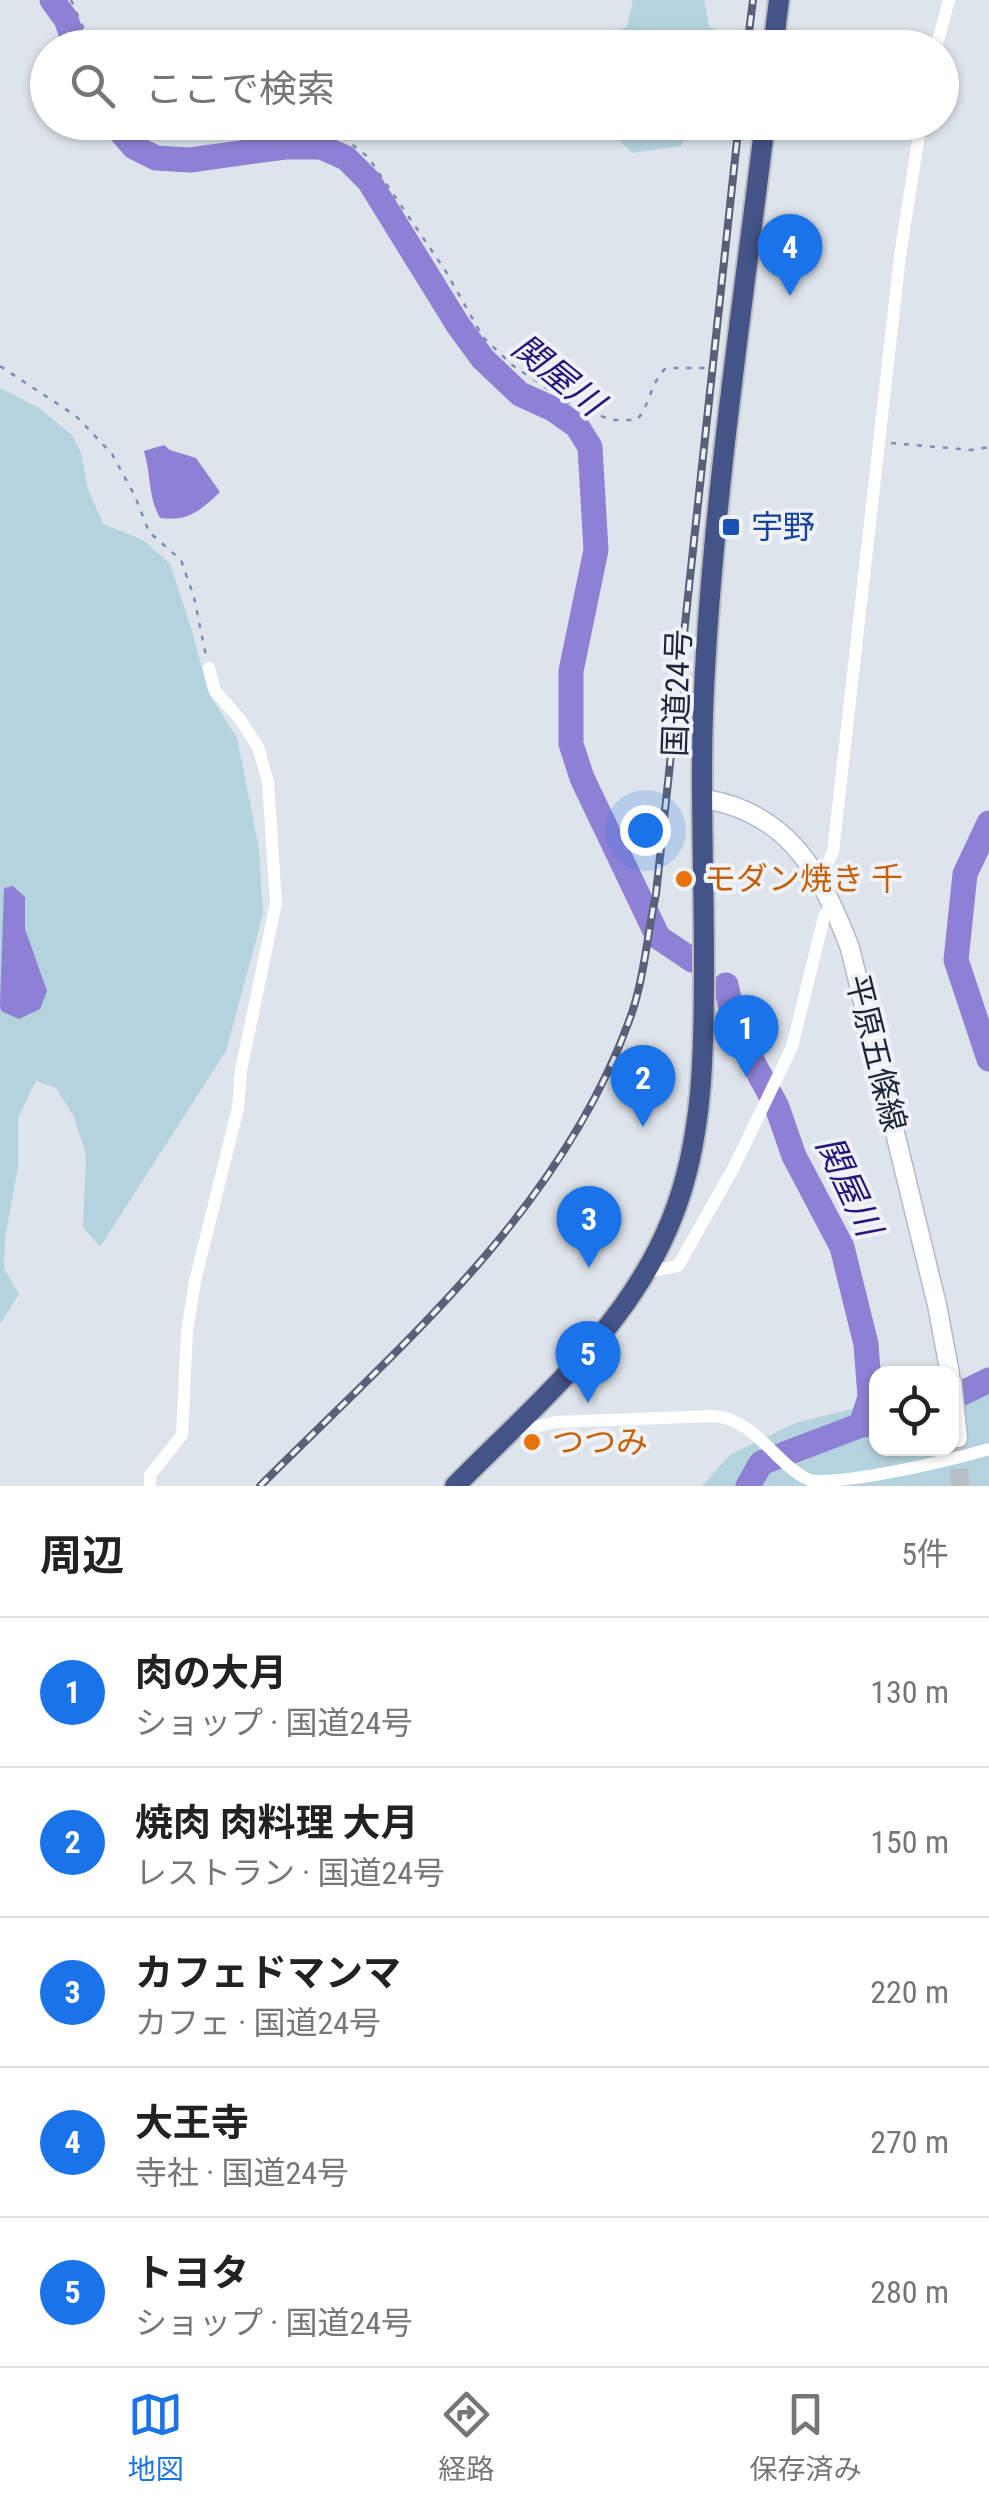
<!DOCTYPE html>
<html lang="ja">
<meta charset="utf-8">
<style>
:root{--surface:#fff;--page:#f6f6f6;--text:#222;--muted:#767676;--line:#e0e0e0;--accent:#1a73e8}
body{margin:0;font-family:"Roboto Condensed","Noto Sans JP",sans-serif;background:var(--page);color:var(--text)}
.controls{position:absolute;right:30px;bottom:30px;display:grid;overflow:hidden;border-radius:20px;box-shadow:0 2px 8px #0004}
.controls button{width:90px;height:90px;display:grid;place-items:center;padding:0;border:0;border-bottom:2px solid var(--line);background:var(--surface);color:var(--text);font:50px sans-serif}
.you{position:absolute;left:645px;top:830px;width:35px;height:35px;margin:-25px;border:8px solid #fff;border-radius:50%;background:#1a73e8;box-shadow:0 0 0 15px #1a73e833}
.badge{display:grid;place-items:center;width:65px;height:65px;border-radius:50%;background:var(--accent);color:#fff;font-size:32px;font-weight:700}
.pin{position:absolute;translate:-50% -82px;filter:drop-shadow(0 2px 5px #0008)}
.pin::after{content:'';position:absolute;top:52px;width:35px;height:30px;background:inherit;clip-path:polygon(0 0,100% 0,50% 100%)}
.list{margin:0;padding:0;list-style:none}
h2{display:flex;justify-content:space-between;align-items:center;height:130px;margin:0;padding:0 40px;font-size:42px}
h2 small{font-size:32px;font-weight:400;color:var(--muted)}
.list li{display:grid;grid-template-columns:65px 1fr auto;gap:30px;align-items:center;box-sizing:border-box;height:150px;padding:0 40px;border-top:2px solid var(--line)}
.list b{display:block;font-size:38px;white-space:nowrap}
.list p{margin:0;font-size:32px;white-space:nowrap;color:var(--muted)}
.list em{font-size:32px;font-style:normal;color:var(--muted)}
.icon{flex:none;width:55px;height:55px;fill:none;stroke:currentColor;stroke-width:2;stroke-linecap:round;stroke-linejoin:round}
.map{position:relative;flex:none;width:989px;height:1486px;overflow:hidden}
.search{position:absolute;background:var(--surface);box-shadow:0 2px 8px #0004;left:30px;right:30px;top:30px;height:110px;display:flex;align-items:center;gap:25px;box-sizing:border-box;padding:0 35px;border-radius:55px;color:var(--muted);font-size:38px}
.sheet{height:880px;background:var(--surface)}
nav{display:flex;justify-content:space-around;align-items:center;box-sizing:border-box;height:140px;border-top:2px solid var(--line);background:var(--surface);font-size:28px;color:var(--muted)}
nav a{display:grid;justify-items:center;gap:5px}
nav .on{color:var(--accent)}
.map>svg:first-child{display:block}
.green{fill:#b5d3de}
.water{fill:#8e81d5}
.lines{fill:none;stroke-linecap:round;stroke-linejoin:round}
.river{stroke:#8e81d5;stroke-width:25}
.secondary-tunnel{stroke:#b8bec8;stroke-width:18;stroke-dasharray:18 9;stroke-linecap:butt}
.secondary-casing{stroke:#b1bacc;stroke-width:21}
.trunk-casing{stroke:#bcbec4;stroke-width:24}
.path{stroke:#7c8db1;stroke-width:2.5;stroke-dasharray:5 8;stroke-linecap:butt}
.minor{stroke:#fff;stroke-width:12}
.secondary{stroke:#fff;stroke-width:18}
.trunk{stroke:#445487;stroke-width:20}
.rail-casing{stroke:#586178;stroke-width:8}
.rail{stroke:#eff3f8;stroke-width:4;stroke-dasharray:11;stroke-linecap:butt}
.transit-dot{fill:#1a4fb4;stroke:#eff3f8;stroke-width:4}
.food-dot{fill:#e8710a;stroke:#eff3f8;stroke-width:4}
.labels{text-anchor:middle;stroke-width:8;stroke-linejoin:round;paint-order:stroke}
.transit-label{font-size:32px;fill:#164399;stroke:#eff3f8;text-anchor:start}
.street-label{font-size:32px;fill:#1e263c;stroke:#eff3f8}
.food-label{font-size:32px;fill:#c56008;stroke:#eff3f8;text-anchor:start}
.water-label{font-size:35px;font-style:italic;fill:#26157c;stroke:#eff3f8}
</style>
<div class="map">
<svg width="989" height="1486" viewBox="0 0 989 1486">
<rect width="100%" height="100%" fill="#dee4eb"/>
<!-- green -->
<path class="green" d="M633 0H704L709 27 739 39 735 47H594L598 39 627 27Z
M601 123H694L681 146 632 153Z
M0 388 39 408 72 435 81 453 88 489 103 524 143 540 170 564 192 631 208 692 237 738 259 849 263 914 226 1051 100 1247 83 1227 86 1155 74 1117 56 1088 36 1081 18 1118V1166L5 1239 4 1269 19 1294 0 1324Z
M989 1376V1486H702L730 1455 795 1423 876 1403V1448H952V1385Z"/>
<!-- water -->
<path class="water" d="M164 445 170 450 196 458 220 492C201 510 188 522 160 518 148 497 151 474 144 451Z
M13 886 25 897V929L47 991 40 1009 19 1019 1 1011 0 1004 4 888Z"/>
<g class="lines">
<!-- river -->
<path class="river" d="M52 0 66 19 76 48
M112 122 134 147 156 158 190 160 285 147H321L346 158 369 181 458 325 483 359 520 394 553 409 577 426 590 447 596 550 571 671V744L582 778 658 937 692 960
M989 823 965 874 956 960 989 1059
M726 985 736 1031 777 1107 794 1156 842 1247 866 1344 870 1397 861 1425
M952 1398 989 1380
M748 1486 761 1463 861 1425 876 1424"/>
<!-- secondary-tunnel -->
<path class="secondary-tunnel" d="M958 1442 960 1486"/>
<!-- secondary casing -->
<g class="secondary-casing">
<path id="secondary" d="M704 799C789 812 822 875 850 948L937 1305 950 1374
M952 1382 958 1438"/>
</g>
<!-- trunk casing -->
<g class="trunk-casing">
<path id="trunk" d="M773 48 779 0
M455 1486C535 1405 630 1326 672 1218 704 1139 704 1049 704 965 704 867 699 768 705 670 715 487 743 304 765 122"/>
</g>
<!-- path -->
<path class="path" d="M71 0 92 48
M138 122 161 133 263 127 340 135 368 157 445 270 483 337 512 365 577 408 613 420H637C651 403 650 383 666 368H715
M0 366 76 416 112 454 135 496 149 532 181 560 194 597 206 656
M891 443 971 450 989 447"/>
<!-- minor -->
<path class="minor" d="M936 48 949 0
M820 879 833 852 900 256 921 122
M646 1272 678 1266 734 1167 792 1047 824 917 832 903
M514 1432 556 1422 715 1416C757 1421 773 1462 809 1480 842 1486 952 1460 989 1449
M150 1486V1475L182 1435 187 1332 195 1281 238 1108 241 1070 276 903 268 782 258 747 239 718 215 691 209 668"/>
<!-- secondary -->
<use href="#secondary" class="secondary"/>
<!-- trunk -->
<use href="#trunk" class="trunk"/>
<!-- rail casing -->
<g class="rail-casing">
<path id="rail" d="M747 48 753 0
M260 1486C399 1347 560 1211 629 1021 644 982 647 935 656 894L739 122"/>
</g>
<!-- rail -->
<use href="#rail" class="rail"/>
</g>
<!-- markers -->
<rect class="transit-dot" x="721" y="517" width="20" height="20" rx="5"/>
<g class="food-dot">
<circle cx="684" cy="879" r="10"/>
<circle cx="532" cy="1442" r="10"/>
</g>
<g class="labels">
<!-- transit labels -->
<g class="transit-label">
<text x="751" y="538">宇野</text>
</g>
<!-- street labels -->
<g class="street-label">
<text transform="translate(677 693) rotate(-88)" y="11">国道24号</text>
<text transform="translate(876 1053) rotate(76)" y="11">平原五條線</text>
</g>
<!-- food labels -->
<g class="food-label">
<text x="704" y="890">モダン焼き 千</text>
<text x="552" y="1453">つつみ</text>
</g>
<!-- water labels -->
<g class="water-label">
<text transform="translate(558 375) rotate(39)" y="12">関屋川</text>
<text transform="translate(849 1186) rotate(65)" y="12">関屋川</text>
</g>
</g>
</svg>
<div class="controls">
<button><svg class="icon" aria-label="locate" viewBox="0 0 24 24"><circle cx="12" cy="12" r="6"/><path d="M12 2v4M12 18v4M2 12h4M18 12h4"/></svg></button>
</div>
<div class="you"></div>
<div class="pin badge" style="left:746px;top:1077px">1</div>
<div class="pin badge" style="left:643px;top:1127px">2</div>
<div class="pin badge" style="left:589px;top:1268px">3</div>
<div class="pin badge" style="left:790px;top:296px">4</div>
<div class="pin badge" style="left:588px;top:1403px">5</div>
<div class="search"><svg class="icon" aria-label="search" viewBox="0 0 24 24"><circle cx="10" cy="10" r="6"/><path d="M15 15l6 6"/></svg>ここで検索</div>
</div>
<section class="sheet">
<h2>周辺<small>5件</small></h2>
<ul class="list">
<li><span class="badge">1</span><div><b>肉の大月</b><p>ショップ · 国道24号</p></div><em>130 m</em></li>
<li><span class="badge">2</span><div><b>焼肉 肉料理 大月</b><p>レストラン · 国道24号</p></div><em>150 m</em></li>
<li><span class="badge">3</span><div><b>カフェドマンマ</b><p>カフェ · 国道24号</p></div><em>220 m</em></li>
<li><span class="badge">4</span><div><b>大王寺</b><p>寺社 · 国道24号</p></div><em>270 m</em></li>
<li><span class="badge">5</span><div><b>トヨタ</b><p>ショップ · 国道24号</p></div><em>280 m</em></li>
</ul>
</section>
<nav>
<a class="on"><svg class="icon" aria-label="map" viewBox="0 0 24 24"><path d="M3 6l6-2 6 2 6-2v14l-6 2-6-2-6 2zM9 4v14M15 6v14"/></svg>地図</a>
<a><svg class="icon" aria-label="directions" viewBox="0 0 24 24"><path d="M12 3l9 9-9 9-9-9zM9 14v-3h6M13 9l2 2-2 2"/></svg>経路</a>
<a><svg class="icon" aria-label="saved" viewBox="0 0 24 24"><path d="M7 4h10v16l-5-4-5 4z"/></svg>保存済み</a>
</nav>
